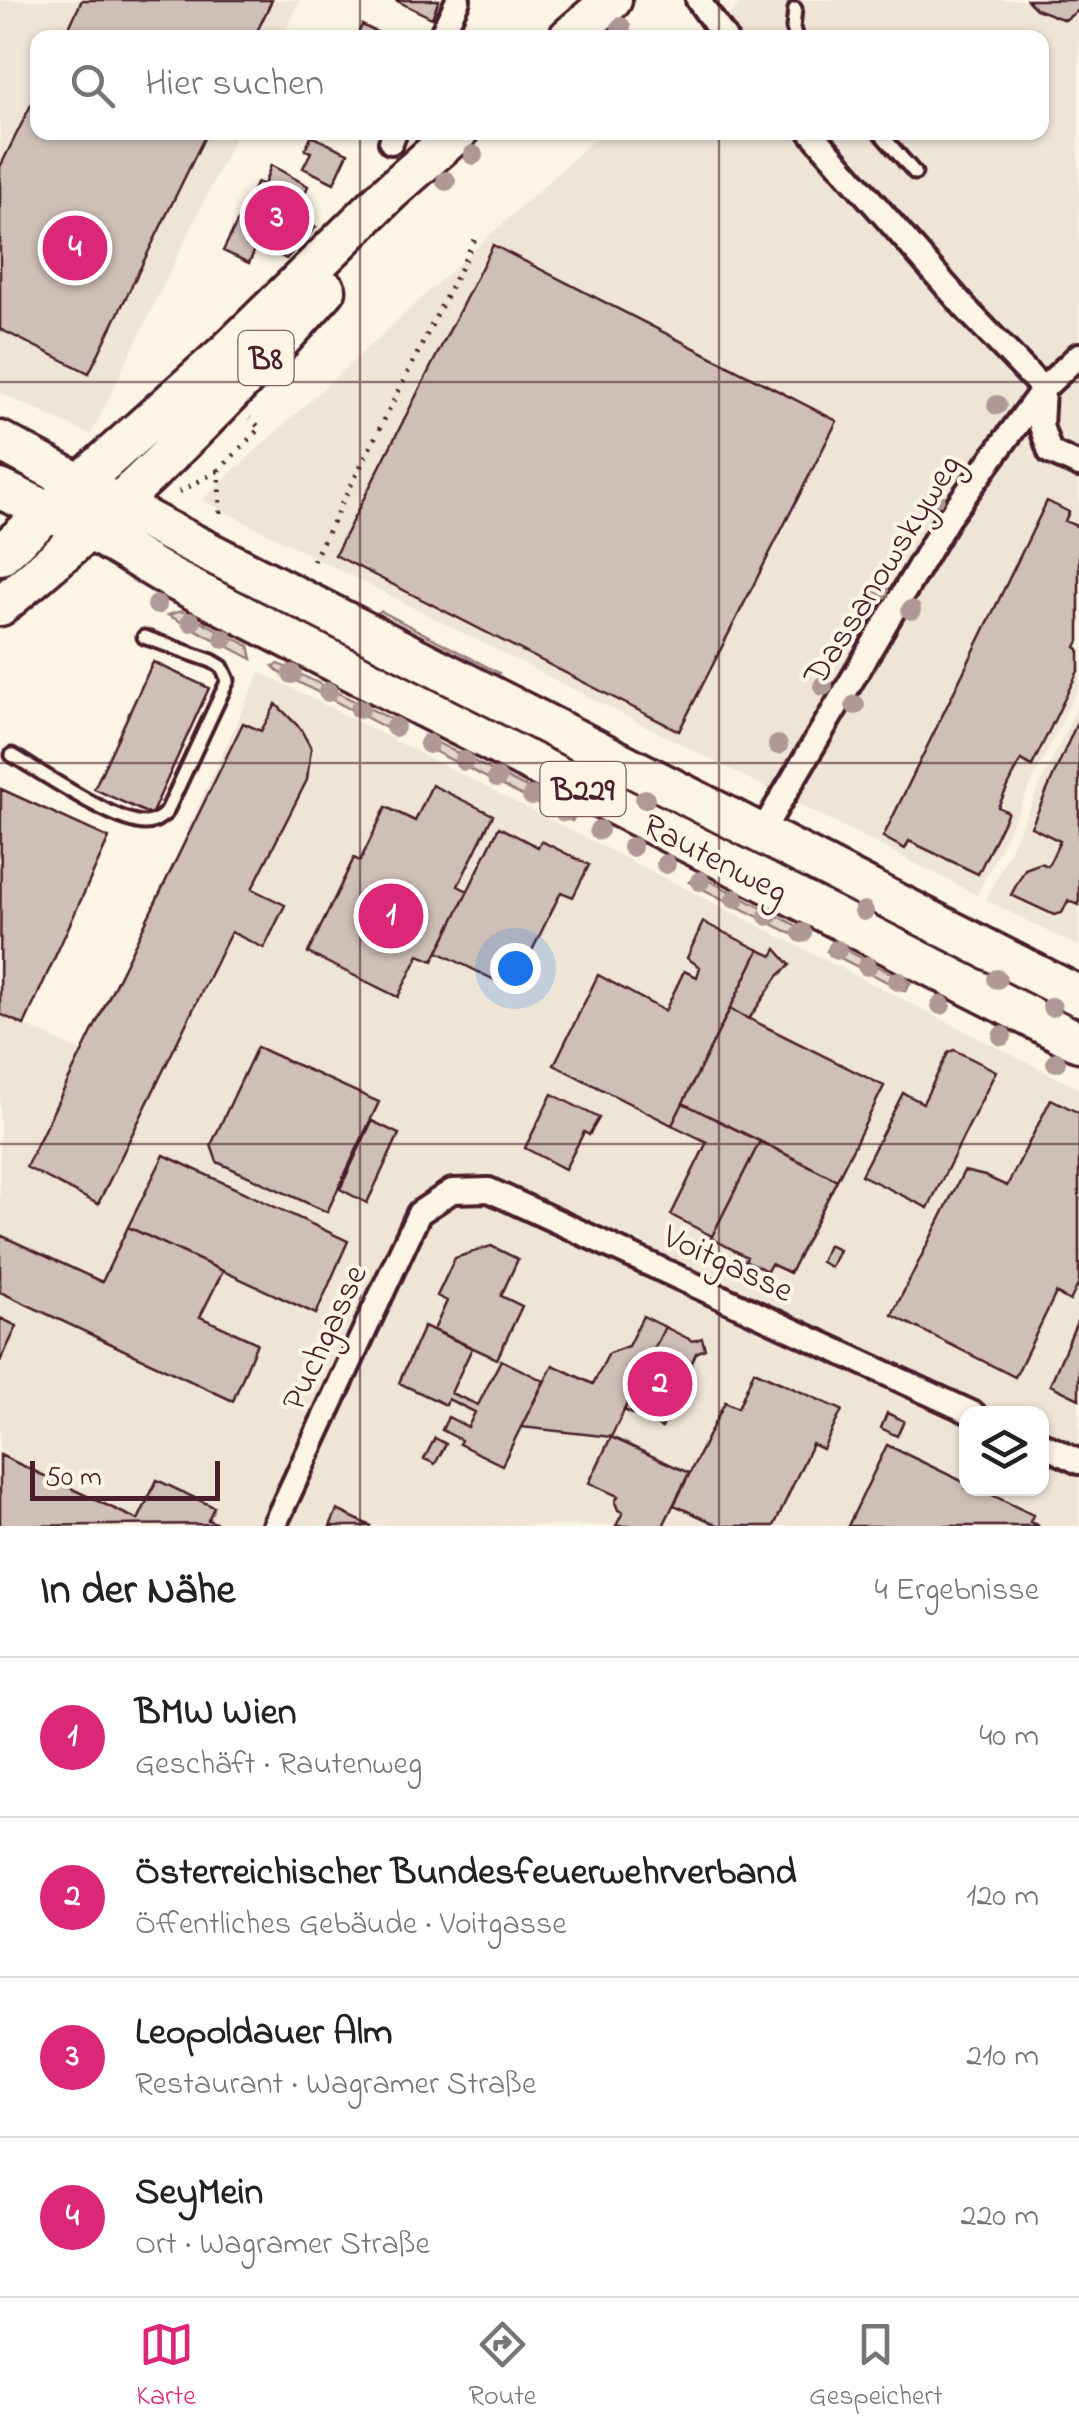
<!DOCTYPE html>
<html lang="de">
<meta charset="utf-8">
<style>
:root{--surface:#fff;--page:#f6f6f6;--text:#222;--muted:#767676;--line:#e0e0e0;--accent:#db2777}
body{margin:0;font-family:"Indie Flower",sans-serif;background:var(--page);color:var(--text)}
.controls{position:absolute;right:30px;bottom:30px;display:grid;overflow:hidden;border-radius:20px;box-shadow:0 2px 8px #0004}
.controls button{width:90px;height:90px;display:grid;place-items:center;padding:0;border:0;border-bottom:2px solid var(--line);background:var(--surface);color:var(--text);font:50px sans-serif}
.scale{position:absolute;left:30px;bottom:25px;width:190px;box-sizing:border-box;padding-left:10px;border:5px solid #4a1f2b;border-top:0;font-size:28px;line-height:35px;white-space:nowrap;color:#4a1f2b;-webkit-text-stroke:8px #fcf5e5;paint-order:stroke}
.you{position:absolute;left:515px;top:968px;width:35px;height:35px;margin:-25px;border:8px solid #fff;border-radius:50%;background:#1a73e8;box-shadow:0 0 0 15px #1a73e833}
.badge{display:grid;place-items:center;width:65px;height:65px;border-radius:50%;background:var(--accent);color:#fff;font-size:32px;font-weight:700}
.pin{position:absolute;translate:-50% -50%;border:5px solid #fff;box-shadow:0 2px 10px #0006}
.list{margin:0;padding:0;list-style:none}
h2{display:flex;justify-content:space-between;align-items:center;height:130px;margin:0;padding:0 40px;font-size:42px}
h2 small{font-size:32px;font-weight:400;color:var(--muted)}
.list li{display:grid;grid-template-columns:65px 1fr auto;gap:30px;align-items:center;box-sizing:border-box;height:160px;padding:0 40px;border-top:2px solid var(--line)}
.list b{display:block;font-size:38px;white-space:nowrap}
.list p{margin:0;font-size:32px;white-space:nowrap;color:var(--muted)}
.list em{font-size:32px;font-style:normal;color:var(--muted)}
.icon{flex:none;width:55px;height:55px;fill:none;stroke:currentColor;stroke-width:2;stroke-linecap:round;stroke-linejoin:round}
.map{position:relative;flex:none;width:1079px;height:1526px;overflow:hidden}
.search{position:absolute;background:var(--surface);box-shadow:0 2px 8px #0004;left:30px;right:30px;top:30px;height:110px;display:flex;align-items:center;gap:25px;box-sizing:border-box;padding:0 35px;border-radius:20px;color:var(--muted);font-size:38px}
.sheet{height:770px;background:var(--surface)}
nav{display:flex;justify-content:space-around;align-items:center;box-sizing:border-box;height:140px;border-top:2px solid var(--line);background:var(--surface);font-size:28px;color:var(--muted)}
nav a{display:grid;justify-items:center;gap:5px}
nav .on{color:var(--accent)}
.map>svg:first-child{display:block}
.built{fill:#eee5d7;fill-rule:evenodd}
.green{fill:#e2d5ca;stroke:#967a7a;stroke-width:2.5}
.building{fill:#cfc0b7;stroke:#4a1f2b;stroke-width:2.5}
.lines{fill:none;stroke-linecap:round;stroke-linejoin:round}
.service-casing{stroke:#4a1f2b;stroke-width:19}
.minor-casing{stroke:#4a1f2b;stroke-width:30}
.primary-casing{stroke:#4a1f2b;stroke-width:45}
.path{stroke:#4a1f2b;stroke-width:5;stroke-dasharray:2.5 8;stroke-linecap:butt}
.service{stroke:#fcf5e5;stroke-width:11}
.minor{stroke:#fcf5e5;stroke-width:22}
.primary{stroke:#fcf5e5;stroke-width:38}
.tree{fill:#af9895}
.grid{fill:none;stroke:#4a1f2b;stroke-width:2.5;stroke-opacity:0.55}
.labels{text-anchor:middle;stroke-width:8;stroke-linejoin:round;paint-order:stroke}
.shield{fill:#fcf5e5;stroke:#7f5f63;stroke-width:2.5}
.shield-label{font-size:32px;font-weight:bold;fill:#4a1f2b}
.street-label{font-size:35px;fill:#4a1f2b;stroke:#fcf5e5}
</style>
<div class="map">
<svg width="1079" height="1526" viewBox="0 0 1079 1526">
<rect width="100%" height="100%" fill="#fcf5e5"/>
<filter id="ink" filterUnits="userSpaceOnUse"><feTurbulence type="fractalNoise" baseFrequency=".01" numOctaves="2"/><feDisplacementMap in="SourceGraphic" scale="20" xChannelSelector="R" yChannelSelector="G"/><feConvolveMatrix kernelMatrix="1 2 1 2 8 2 1 2 1" color-interpolation-filters="sRGB"/></filter>
<g filter="url(#ink)">
<!-- built -->
<path class="built" d="M0 0H300L282 37 38 38V132L237 133 91 435 0 393Z
M745 0H1079V686L977 895 202 500 601 133 1042 132V38L704 37Z
M260 672 1079 1089V1526H0V1014L85 1053ZM966 1414H1042V1488H966Z
M1079 703V947L986 900Z"/>
<!-- green -->
<path class="green" d="M181 611 249 646 252 659 168 615Z
M381 611 499 673 494 684 377 613Z
M331 639 434 682 1079 1011V1028L328 648Z
M279 664 401 724 398 734 279 672 273 666Z
M424 736 576 813 572 821 420 744Z
M698 875 809 932 806 941 689 882Z
M832 943 910 983 905 991 827 951Z"/>
<!-- building -->
<path class="building" d="M82 0H272L254 38H64Z
M395 0H439L432 18Z
M1027 0H1079V14L1077 11 1065 20 1036 9Z
M362 25 389 38H356Z
M38 91V132H207L89 373 0 329V167Z
M311 136 348 153 334 183 303 168 311 152 305 150Z
M271 165 308 186 301 203 307 205 300 218 316 227 286 259 258 243 249 263 223 251 257 182 264 185Z
M493 245 837 421 679 731 335 555Z
M1047 501 1069 512 1065 521 1079 527V641L1076 647 1079 649V669L1032 766 1021 760 998 807 1008 812 978 874 909 841 905 849 883 837Z
M153 662 209 688 151 815 94 789Z
M276 704 300 728 311 748 307 780 252 889 285 905 264 948 231 932 98 1204 26 1167 243 723 261 731Z
M1079 718V905L1068 901 1062 913 1054 915 1011 895 1025 869 1041 863 1048 866 1060 841 1031 827Z
M432 785 493 815 458 886 468 891 433 961 419 955 398 997 308 953 354 858 360 861 386 807 415 821Z
M1 789 109 838 24 1025 0 1014Z
M499 827 538 847 541 841 589 865 573 897 561 892 513 989 438 952Z
M703 922 759 950 672 1125 554 1065 598 975 665 1011 684 971 697 977 700 967 687 958Z
M776 949 790 965 778 976 749 1019 730 1009 759 950 772 956Z
M730 1009 884 1086 837 1180 683 1103Z
M257 1047 379 1102 327 1212 217 1162 211 1145Z
M954 1050 996 1071 928 1208 861 1175 903 1093 923 1103 948 1053Z
M552 1094 599 1118 589 1135 584 1132 565 1169 525 1148Z
M1051 1099 1079 1113V1283L1070 1301 1056 1293 1015 1377 892 1315 964 1171 985 1176 1007 1186Z
M683 1103 760 1141 712 1236 671 1215 707 1142 672 1125Z
M372 1121 399 1134 367 1203 340 1189Z
M760 1141 837 1180 790 1273 771 1264 767 1271 745 1260 747 1257 711 1238Z
M164 1155 348 1241 316 1314 128 1227Z
M128 1227 223 1271 200 1317 257 1343 233 1401 0 1292V1235L102 1282Z
M828 1245 839 1250 831 1267 821 1262Z
M491 1246 518 1259 501 1296 522 1306 497 1359 434 1330 447 1301 437 1296 455 1258Z
M643 1316 665 1327 611 1437 521 1427 553 1365 593 1384 609 1353 628 1346Z
M1079 1317V1399L1050 1385Z
M0 1318 17 1326 0 1362Z
M424 1326 472 1348 451 1393 478 1405 501 1360 544 1381 502 1465 459 1444 461 1440 442 1430 448 1417 468 1427 475 1412 448 1399 446 1405 399 1383Z
M665 1327 693 1341 702 1338 705 1349 696 1353 662 1428 624 1410Z
M754 1371 842 1410 823 1449 812 1444 774 1526H720L674 1505 725 1402 738 1408Z
M887 1413 904 1421 897 1436 881 1428Z
M611 1437 689 1473 663 1526H616L623 1512 618 1510 615 1502 618 1496 589 1483Z
M435 1438 446 1444 435 1464 424 1459Z
M887 1445 966 1483V1488H978L1033 1515 1030 1522 1039 1526H848Z
M0 1455 138 1520 157 1480 214 1507 208 1520 218 1524 0 1526Z
M337 1510 371 1526H330Z"/>
<g class="lines">
<!-- service casing -->
<g class="service-casing">
<path id="service" d="M795 9 793 28 796 38
M879 132 915 173
M12 755C41 772 115 823 145 823 154 823 159 818 166 813L228 680 222 667 212 661 144 637"/>
</g>
<!-- minor casing -->
<g class="minor-casing">
<path id="minor" d="M698 0 725 38
M440 38 458 0
M811 132 969 312 1043 389 1041 426 1050 452 1079 465
M391 142 395 132
M760 835 948 518 1043 389 1079 355
M1042 1444 1079 1462
M274 1526 419 1213 452 1191 489 1190 974 1414"/>
</g>
<!-- primary casing -->
<g class="primary-casing">
<path id="primary" d="M568 38 612 0
M0 441 166 530 1079 996
M0 489 90 530 172 579 1079 1042
M0 555 227 352 390 192 458 132
M0 606C118 510 225 404 326 290"/>
</g>
<!-- path -->
<path class="path" d="M179 492 219 470
M220 513 219 470 260 428 250 418
M313 561 476 237"/>
<!-- service -->
<use href="#service" class="service"/>
<!-- minor -->
<use href="#minor" class="minor"/>
<!-- primary -->
<use href="#primary" class="primary"/>
</g>
<!-- trees -->
<g class="tree">
<circle cx="621" cy="27" r="10"/>
<circle cx="473" cy="155" r="10"/>
<circle cx="446" cy="181" r="10"/>
<circle cx="997" cy="405" r="10"/>
<circle cx="935" cy="497" r="10"/>
<circle cx="879" cy="591" r="10"/>
<circle cx="157" cy="605" r="10"/>
<circle cx="911" cy="610" r="10"/>
<circle cx="191" cy="622" r="10"/>
<circle cx="224" cy="639" r="10"/>
<circle cx="292" cy="674" r="10"/>
<circle cx="823" cy="686" r="10"/>
<circle cx="328" cy="692" r="10"/>
<circle cx="855" cy="705" r="10"/>
<circle cx="360" cy="709" r="10"/>
<circle cx="395" cy="727" r="10"/>
<circle cx="429" cy="744" r="10"/>
<circle cx="778" cy="745" r="10"/>
<circle cx="464" cy="761" r="10"/>
<circle cx="497" cy="778" r="10"/>
<circle cx="532" cy="796" r="10"/>
<circle cx="645" cy="799" r="10"/>
<circle cx="564" cy="812" r="10"/>
<circle cx="599" cy="830" r="10"/>
<circle cx="632" cy="847" r="10"/>
<circle cx="666" cy="864" r="10"/>
<circle cx="700" cy="881" r="10"/>
<circle cx="735" cy="899" r="10"/>
<circle cx="864" cy="911" r="10"/>
<circle cx="768" cy="916" r="10"/>
<circle cx="802" cy="933" r="10"/>
<circle cx="837" cy="950" r="10"/>
<circle cx="867" cy="966" r="10"/>
<circle cx="997" cy="979" r="10"/>
<circle cx="898" cy="981" r="10"/>
<circle cx="941" cy="1005" r="10"/>
<circle cx="1052" cy="1007" r="10"/>
<circle cx="1002" cy="1036" r="10"/>
<circle cx="1056" cy="1062" r="10"/>
</g>
</g>
<!-- grid -->
<path class="grid" d="M360 0V38M719 0V38M360 132V1526M719 132V1526M0 382H1079M0 763H1079M0 1144H1079"/>
<g class="labels">
<!-- shield labels -->
<g class="shield">
<rect x="238.5" y="331" width="55" height="54" rx="8"/>
<rect x="540.5" y="762" width="85" height="54" rx="8"/>
</g>
<g class="shield-label">
<text x="266" y="369">B8</text>
<text x="583" y="800">B229</text>
</g>
<!-- street labels -->
<g class="street-label">
<text transform="translate(881 569) rotate(-58)" y="12">Dassanowskyweg</text>
<text transform="translate(716 857) rotate(27)" y="12">Rautenweg</text>
<text transform="translate(729 1262) rotate(25)" y="12">Voitgasse</text>
<text transform="translate(323 1337) rotate(-65)" y="12">Puchgasse</text>
</g>
</g>
</svg>
<div class="controls">
<button><svg class="icon" aria-label="layers" viewBox="0 0 24 24"><path d="M12 4l9 5-9 5-9-5zM3 14l9 5 9-5"/></svg></button>
</div>
<div class="scale">50 m</div>
<div class="you"></div>
<div class="pin badge" style="left:391px;top:916px">1</div>
<div class="pin badge" style="left:660px;top:1384px">2</div>
<div class="pin badge" style="left:277px;top:218px">3</div>
<div class="pin badge" style="left:75px;top:248px">4</div>
<div class="search"><svg class="icon" aria-label="search" viewBox="0 0 24 24"><circle cx="10" cy="10" r="6"/><path d="M15 15l6 6"/></svg>Hier suchen</div>
</div>
<section class="sheet">
<h2>In der Nähe<small>4 Ergebnisse</small></h2>
<ul class="list">
<li><span class="badge">1</span><div><b>BMW Wien</b><p>Geschäft · Rautenweg</p></div><em>40 m</em></li>
<li><span class="badge">2</span><div><b>Österreichischer Bundesfeuerwehrverband</b><p>Öffentliches Gebäude · Voitgasse</p></div><em>120 m</em></li>
<li><span class="badge">3</span><div><b>Leopoldauer Alm</b><p>Restaurant · Wagramer Straße</p></div><em>210 m</em></li>
<li><span class="badge">4</span><div><b>SeyMein</b><p>Ort · Wagramer Straße</p></div><em>220 m</em></li>
</ul>
</section>
<nav>
<a class="on"><svg class="icon" aria-label="map" viewBox="0 0 24 24"><path d="M3 6l6-2 6 2 6-2v14l-6 2-6-2-6 2zM9 4v14M15 6v14"/></svg>Karte</a>
<a><svg class="icon" aria-label="directions" viewBox="0 0 24 24"><path d="M12 3l9 9-9 9-9-9zM9 14v-3h6M13 9l2 2-2 2"/></svg>Route</a>
<a><svg class="icon" aria-label="saved" viewBox="0 0 24 24"><path d="M7 4h10v16l-5-4-5 4z"/></svg>Gespeichert</a>
</nav>
